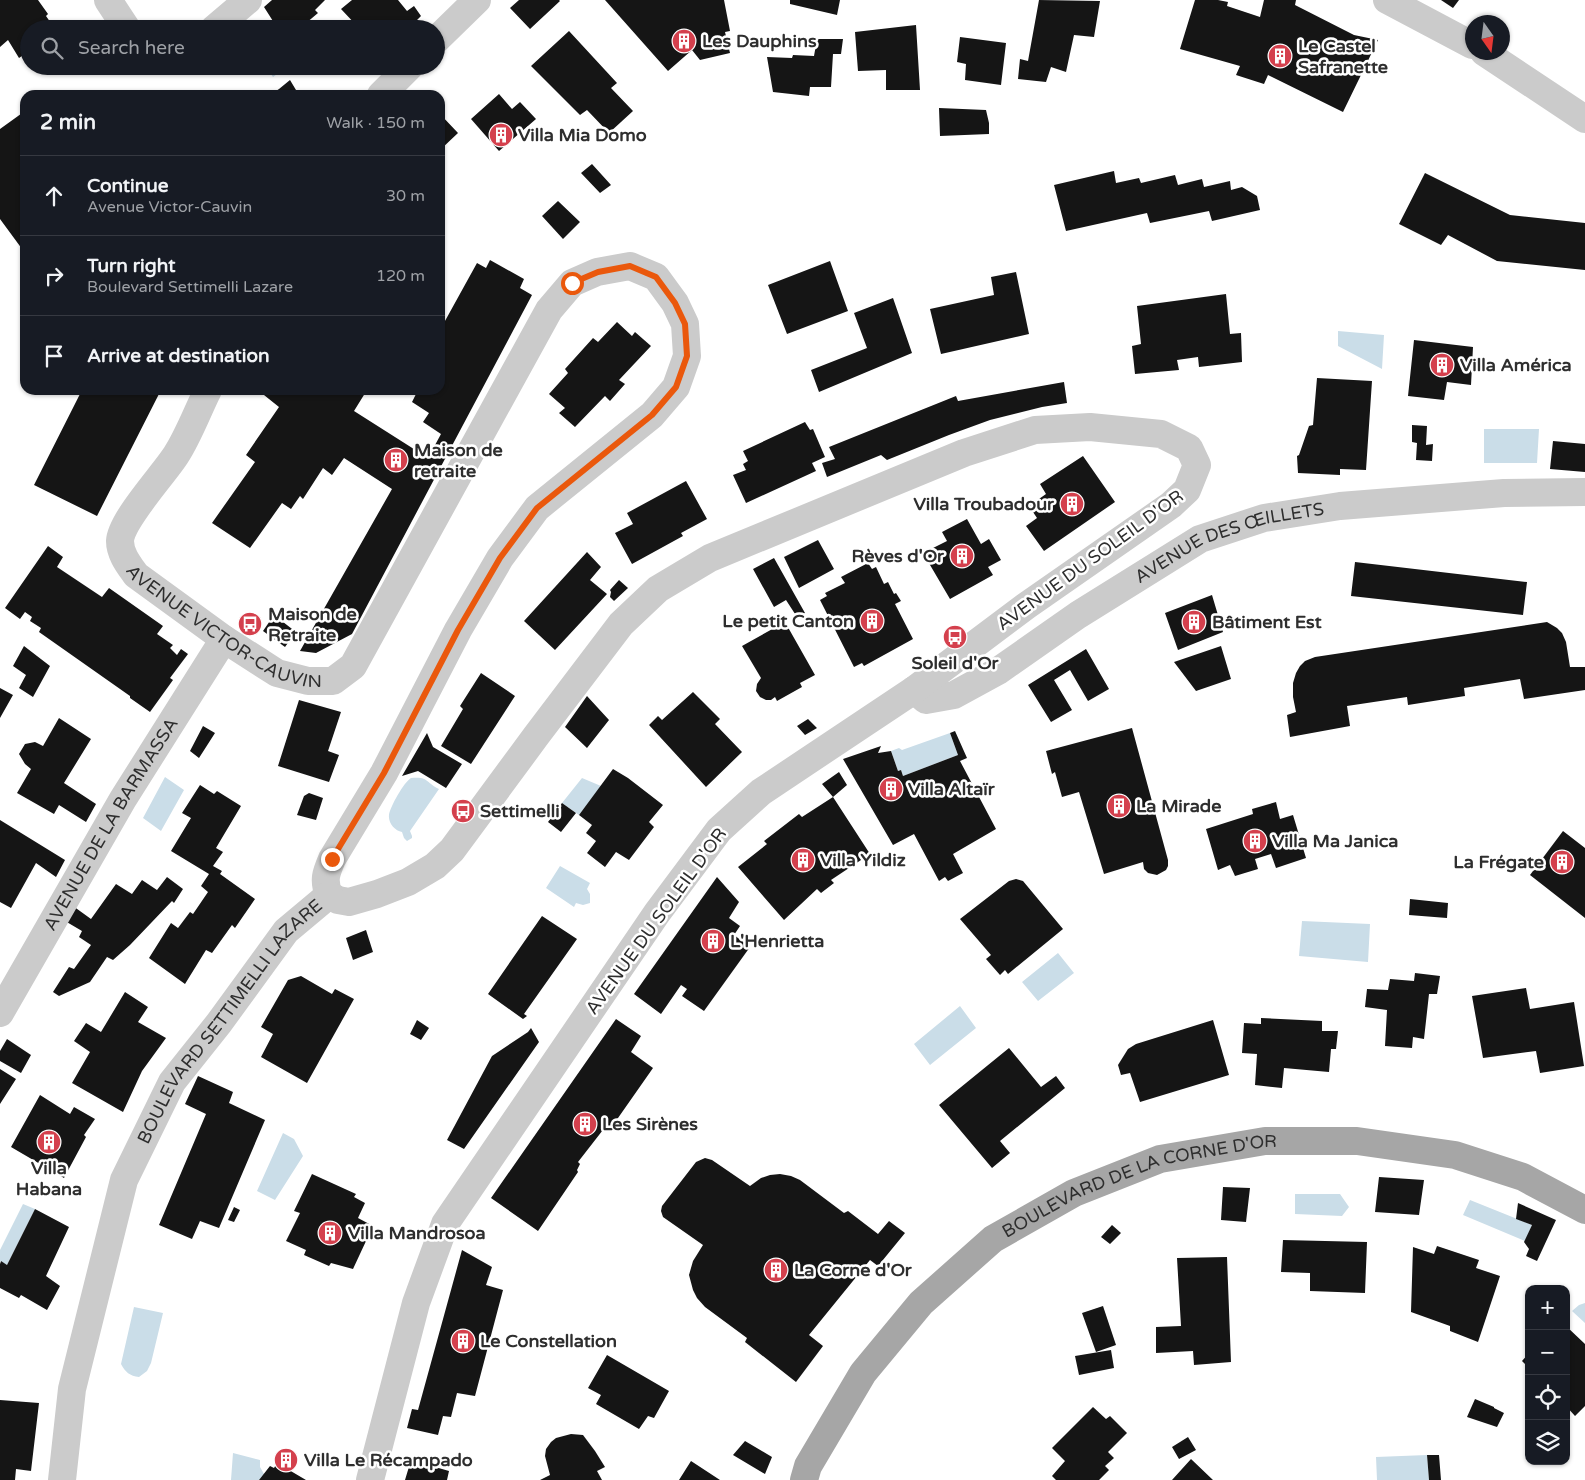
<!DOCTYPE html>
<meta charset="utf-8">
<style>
:root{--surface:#171b24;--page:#20242c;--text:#f1f3f6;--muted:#9ea1a6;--line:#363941}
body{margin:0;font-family:"Varela Round",sans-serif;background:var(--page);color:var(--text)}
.controls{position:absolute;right:15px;bottom:15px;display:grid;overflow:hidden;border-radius:10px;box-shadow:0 1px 4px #0004}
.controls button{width:45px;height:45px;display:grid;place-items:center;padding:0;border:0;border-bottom:1px solid var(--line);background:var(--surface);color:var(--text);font:25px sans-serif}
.compass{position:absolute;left:1465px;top:15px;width:45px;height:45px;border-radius:50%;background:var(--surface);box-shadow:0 1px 4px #0004;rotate:166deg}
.stop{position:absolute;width:15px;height:15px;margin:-11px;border:4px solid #ea580c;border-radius:50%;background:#fff}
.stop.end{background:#ea580c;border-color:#fff;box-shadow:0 1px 5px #0008}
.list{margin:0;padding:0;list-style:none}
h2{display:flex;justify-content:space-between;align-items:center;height:65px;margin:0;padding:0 20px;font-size:21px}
h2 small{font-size:16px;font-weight:400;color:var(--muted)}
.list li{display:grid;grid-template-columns:32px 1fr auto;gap:15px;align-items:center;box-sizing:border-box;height:80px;padding:0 20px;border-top:1px solid var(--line)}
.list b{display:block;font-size:19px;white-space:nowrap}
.list p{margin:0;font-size:16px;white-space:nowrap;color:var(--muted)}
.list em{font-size:16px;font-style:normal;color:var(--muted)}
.icon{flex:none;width:28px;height:28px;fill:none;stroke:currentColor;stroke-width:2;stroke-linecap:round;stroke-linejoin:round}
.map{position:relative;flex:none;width:1585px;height:1480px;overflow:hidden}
.search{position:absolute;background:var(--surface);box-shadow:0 1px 4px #0004;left:20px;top:20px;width:425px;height:55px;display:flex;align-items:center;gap:12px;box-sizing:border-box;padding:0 18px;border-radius:28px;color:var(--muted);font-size:19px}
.panel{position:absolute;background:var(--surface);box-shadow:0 1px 4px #0004;left:20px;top:90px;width:425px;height:305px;border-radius:15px}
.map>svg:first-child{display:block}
.water{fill:#cadde8}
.building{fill:#151515}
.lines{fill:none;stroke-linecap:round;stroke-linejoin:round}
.minor{stroke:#cbcbcb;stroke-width:28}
.primary{stroke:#a6a6a6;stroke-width:28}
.route{stroke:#ea580c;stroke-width:6}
.labels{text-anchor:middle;stroke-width:5;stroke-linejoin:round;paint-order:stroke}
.poi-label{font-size:18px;font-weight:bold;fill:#2e2e2e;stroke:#fff;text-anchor:start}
.street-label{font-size:18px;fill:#2e2e2e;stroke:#fff}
</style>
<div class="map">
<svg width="1585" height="1480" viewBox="0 0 1585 1480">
<rect width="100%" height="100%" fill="#fff"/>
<!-- water -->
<path class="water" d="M265 66H288L273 77Z
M1338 331 1384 335 1382 369 1338 346Z
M1484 429H1539L1537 463H1484Z
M950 733 958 755 903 776 901 770 898 771 891 751 899 748 902 750Z
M165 777 184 790 161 831 143 818Z
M411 778C429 776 426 783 439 789L410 831 412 836V838L407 841 404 838 402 832C395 831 388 823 389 815 390 807 404 782 411 778Z
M582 778 601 786 579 815 562 803Z
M560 866 590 883 587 889 590 894V903L583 905 576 903 574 907 546 888Z
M1302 921 1370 924 1368 962 1299 956Z
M1058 953 1074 973 1038 1001 1022 982Z
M960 1006 976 1028 930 1065 914 1044Z
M283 1133 294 1139 303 1156 275 1200 257 1191Z
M1295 1194H1340L1349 1207 1342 1216 1295 1214Z
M1470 1200 1532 1225 1525 1241 1463 1215Z
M23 1204 35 1209 7 1265 0 1261V1250Z
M1585 1303V1323L1572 1311 1579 1305Z
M134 1307 163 1313 151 1363 147 1371 139 1377C130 1376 125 1372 121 1364Z
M233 1453 260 1460V1467L264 1474 259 1480H231Z
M1427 1455 1429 1480H1377L1376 1457Z"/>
<!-- building -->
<path class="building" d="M0 0H38L48 14 46 16 55 29H29V51L19 58 8 40 0 47Z
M272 0H325L315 10 318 13 299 29H278L264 7Z
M352 0H398L407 11 414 6 421 16 408 29H399L397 26 393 29H354L357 26 341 9Z
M519 0H559L560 1 530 29 510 8Z
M605 0H724L730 31 725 32 730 53 700 60 692 50 668 71Z
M790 0H840L837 15 790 4Z
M1039 0 1100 1 1094 37 1074 35 1066 72 1051 67 1046 82 1018 79 1020 59 1028 61Z
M1195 0H1218L1228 2 1227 6 1260 17 1264 0H1296L1295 5 1354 35 1378 40 1343 112 1268 75 1264 84 1236 75 1240 66 1180 49Z
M1441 0H1459L1453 8Z
M916 25 920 90H886V70L858 71 855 32Z
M569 31 617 83 611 88 633 111 609 133 587 110 580 115 531 66Z
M960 37 1006 43 1001 85 965 80 966 64 957 62Z
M817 39H843L841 54H833L831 87H810L809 96 773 92 767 57 792 58 793 55 814 56Z
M290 80 299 95H270L279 89Z
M244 91H257L263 95H234Z
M499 94 512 109 520 102 536 119 499 151 471 119Z
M939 108 986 110 989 123V134L940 136Z
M25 111V253L0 219V129Z
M440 114 458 133 440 150Z
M592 164 611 185 600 193 581 173Z
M1114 171 1116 183 1139 178 1141 183 1175 175 1178 185 1202 179 1204 187 1230 181 1231 190 1242 187 1257 196 1260 210 1212 221 1209 211 1150 223 1147 213 1066 231 1054 185Z
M1425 173 1510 215 1585 223V270L1497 261 1448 235 1441 245 1399 224Z
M558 201 580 222 563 239 542 216Z
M490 260 524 279 520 288 532 295 352 634 316 653 300 651 392 489 344 458 332 475 323 468 303 499 300 496 291 509 282 503 250 548 212 523 255 462 246 455 279 407 264 395 267 390H367L354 411 428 458 441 434 423 422 429 413 412 402 418 390H440V330L477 263 486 268Z
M830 261 848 311 787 334 768 285Z
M1016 272 1029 334 941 354 930 309 994 295 991 277Z
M1226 294 1230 334 1241 333 1242 362 1199 367 1198 357 1177 360 1179 370 1135 374 1132 346 1141 344 1137 306Z
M893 298 912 353 819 392 811 370 867 348 854 313Z
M617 322 632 336 635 332 651 346 619 380 625 384 610 401 605 396 575 427 559 413 565 408 549 394 568 373 565 369 593 338 598 342Z
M1414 340 1473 347 1471 385 1447 382 1444 400 1408 396Z
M1317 378 1372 381 1366 470 1340 469V475L1298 473 1297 456 1299 455 1309 426 1313 425Z
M1064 382 1067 403 1042 407 990 420 949 435 887 460 881 455 827 477 822 463 835 459 829 447 956 396 958 401Z
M82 390H161L97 516 34 485Z
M805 422 810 430 813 429 825 457 812 463 816 471 746 503 733 475 746 470 743 464 748 461 743 451Z
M1412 425 1427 426 1426 445 1433 444 1432 461 1416 460 1417 443 1412 442Z
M1553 441 1585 444V472L1550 469Z
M1083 456 1115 502 1044 551 1026 526 1037 518 1029 506 1046 494 1040 484Z
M686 481 707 519 681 533 683 536 632 564 615 533 633 524 627 513Z
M967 519 981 544 989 539 1001 560 988 567 993 575 950 599 923 553 947 541 942 532Z
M818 540 834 569 799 588 784 557Z
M48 546 63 557 57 567 102 597 109 588 163 626 157 634 173 645 170 648 177 655 181 649 188 654 170 678 173 680 150 712 130 698V696L39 632 41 628 30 621 32 617 25 612 20 619 5 608Z
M587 552 601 567 590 580 607 594 555 650 524 621Z
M774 558 805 613 797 617 786 600 774 607 753 569Z
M1355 562 1527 582 1523 615 1351 596Z
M868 563 872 569 876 567 884 584 888 582 894 594 896 593 901 601 895 604 913 639 864 666 862 663 854 667 820 600 827 596 825 593 845 583 841 577Z
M619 580 628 588 614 601 610 597 611 592 610 590Z
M1212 595 1223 632 1178 650 1165 613Z
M274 615 296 632 285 647 263 631Z
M785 622 815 675 800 683 802 687 777 701 775 697 771 700H766L760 697 756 691 757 684 761 678 742 646Z
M1547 622 1557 628 1562 633 1566 642 1570 667H1585V690L1524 699 1520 679 1464 688 1465 696 1408 705 1407 697 1347 706 1350 726 1290 737 1287 715 1296 712 1293 697V683L1296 673 1300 666 1305 661 1315 657Z
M24 646 50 666 33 697 19 688 26 675 13 666Z
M1221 646 1231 679 1196 691 1174 662Z
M1086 649 1109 689 1088 701 1070 670 1054 680 1072 710 1051 722 1028 685Z
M481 673 515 696 471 764 441 746 463 709 460 706Z
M0 688 13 695 0 718Z
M693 692 720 719 715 724 742 752 706 787 649 725 658 716 662 720Z
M587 696 609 720 587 748 565 727Z
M299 700 341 712 328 751 339 755 329 782 278 766Z
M59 718 91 739 64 783 96 804 86 822 59 805 54 814 17 793 31 769 25 764 19 754 25 744 35 742 43 746Z
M808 719 817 728 805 735 797 726Z
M203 726 215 733 199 758 190 751Z
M1132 728 1168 860V866L1166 870 1157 875 1148 873 1144 869 1143 862 1104 874 1079 792 1062 797 1055 772 1052 774 1046 751Z
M955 731 967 758 960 761 996 829 953 854 963 873 948 881 945 877 939 881 914 834 893 845 843 759 881 746 878 753 891 751 898 771 901 770 903 776 958 755 950 733Z
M427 733 433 747 462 764 446 788 418 771 402 776Z
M613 769 628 778 663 805 649 822 654 827 629 860 616 852 605 867 587 853 596 841 586 833 592 825 579 815Z
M839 772 847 785 833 797 870 854 831 880 834 883 821 893 817 889 784 920 738 867 767 844 764 841 799 814 802 817 833 797 822 784Z
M200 785 214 794 217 791 241 806 216 848 223 852 213 866 222 871 220 874 255 899 235 928 232 925 212 953 206 950 185 984 149 958 171 923 178 928 190 912 193 914 208 892 201 886 209 874 171 851 191 818 182 813Z
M309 793 323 798 316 820 297 815 304 796Z
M1276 802 1280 819 1293 815 1306 858 1276 868 1271 854 1255 859 1258 869 1235 876 1230 865 1218 870 1206 829 1253 814 1252 809Z
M562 803 576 813 561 832 548 822Z
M0 820 65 860 56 877 36 863 11 908 0 902Z
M1563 831 1585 848V918L1530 875Z
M167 877 183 889 174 903 172 901 130 945 113 960 107 957 90 982 59 996 53 992 69 967 74 969 91 945 79 937 82 931 65 921 73 906 91 919 116 884 132 894 142 880 157 890Z
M717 877 739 902 729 918 740 926 734 935 750 947 704 1011 682 996 687 989 681 985 661 1014 634 994Z
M1016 879 1023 881 1063 929 1008 974 1005 970 1000 975 986 959 991 955 960 919 1009 881Z
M1410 899 1448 903 1447 918 1409 915Z
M542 916 577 939 524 1014 527 1016 523 1019 488 994Z
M366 930 373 952 353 960 346 938Z
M1415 973 1440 976 1437 994H1429L1424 1039 1413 1037 1412 1048 1385 1046 1387 1010 1365 1007 1367 989 1388 990 1390 979 1414 981Z
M301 976 332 994 335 989 354 999 307 1083 261 1057 273 1034 261 1027 288 980Z
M1526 988 1530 1009 1574 1002 1584 1066 1540 1073 1536 1051 1483 1058 1472 996Z
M125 992 148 1007 138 1022 166 1038 142 1071 123 1112 72 1083 90 1052 74 1041 86 1023 101 1032Z
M1261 1018 1322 1021V1031H1338L1336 1049H1331L1329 1072 1284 1068 1282 1088 1255 1085 1257 1054 1242 1053 1244 1023 1261 1024Z
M616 1019 641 1036 631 1052 653 1068 611 1128 606 1126 578 1162 580 1164 577 1170 578 1172 538 1231 491 1198Z
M417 1020 429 1028 421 1040 410 1034Z
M1213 1020 1229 1075 1140 1102 1130 1073 1121 1075 1118 1065 1128 1049 1136 1044Z
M531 1028 539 1042 464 1149 447 1140 492 1056 528 1032Z
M7 1039 31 1055 21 1073 0 1061V1051Z
M1009 1048 1041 1087 1056 1076 1065 1088 1000 1141 1010 1153 992 1168 939 1105Z
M0 1069 16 1079 0 1104Z
M198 1076 233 1092 229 1103 265 1120 219 1228 200 1221 192 1239 159 1225 206 1114 185 1104Z
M40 1095 70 1114 74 1107 95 1119 84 1135 86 1137 64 1178 11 1147Z
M705 1158 712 1160 750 1186 761 1178 770 1175 780 1174 791 1176 800 1180 844 1213 848 1211 878 1234 889 1221 905 1233 878 1266 870 1260 809 1335 823 1346 796 1382 745 1342 747 1338 705 1307 697 1298 693 1290 689 1275 693 1261 703 1245 663 1217 661 1211 662 1206 696 1162Z
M312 1174 356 1194 354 1197 365 1203 358 1218 373 1226 353 1269 331 1263 329 1266 304 1255 306 1250 286 1241 300 1213 294 1211Z
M1379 1177 1424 1180 1419 1215 1375 1212Z
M1223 1187 1250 1188 1246 1222 1221 1220Z
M1518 1203 1556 1220 1537 1261 1526 1256 1529 1249 1524 1242 1532 1225 1516 1219Z
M234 1207 240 1210 234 1222 228 1220Z
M35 1209 69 1227 46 1276 60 1286 47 1310 21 1295 19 1298 0 1288V1264L1 1261 7 1265Z
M1112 1225 1121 1233 1110 1244 1101 1237Z
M1283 1240 1367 1242 1365 1293 1310 1291V1273L1281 1272Z
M1437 1246 1479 1260 1476 1268 1500 1276 1478 1342 1450 1331V1326L1411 1312 1413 1247 1434 1254Z
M462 1250 492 1267 486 1285 503 1290 475 1396 457 1393 451 1417 443 1416 438 1435 407 1428 412 1409 418 1410Z
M1227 1257 1231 1362 1194 1365 1193 1351 1156 1353V1327L1181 1326 1177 1258Z
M1103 1306 1116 1345 1096 1352 1082 1313Z
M1566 1326 1585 1344V1406L1575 1416 1566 1406Z
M1111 1350 1114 1368 1079 1375 1075 1356Z
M1529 1353V1368L1522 1361Z
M607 1355 669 1391 654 1418 648 1416 639 1429 596 1404 601 1395 588 1388Z
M1475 1399 1494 1407V1408L1504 1413 1497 1427 1467 1417Z
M0 1400 39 1403 31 1471 16 1469 15 1480H0Z
M1093 1407 1106 1419 1110 1416 1127 1433 1108 1452 1114 1458 1105 1466 1109 1470 1099 1480H1056L1052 1476 1065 1461 1052 1448Z
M571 1434 583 1435 595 1451 605 1467 597 1471 602 1480H540L550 1475 545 1456 546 1449 551 1442 556 1438Z
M1188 1437 1196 1450 1179 1459 1172 1447Z
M745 1441 772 1457 765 1474 733 1455Z
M285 1450 295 1455 289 1470 306 1480H259L270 1466 274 1468Z
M1427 1455H1439L1441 1480H1429Z
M1191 1459 1213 1480H1172Z
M411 1460 449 1471 447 1480H405Z
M691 1461 720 1480H679Z"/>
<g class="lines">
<!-- minor -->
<g class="minor">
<path d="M108 0 127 29"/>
<path d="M1387 0 1472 45"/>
<path d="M214 29 248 0"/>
<path d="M436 40 477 0"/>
<path d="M1484 52 1585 119"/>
<path d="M381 95 410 66"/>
<path id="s1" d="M208 390C198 410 188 437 176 455 164 474 121 520 120 541 120 554 129 565 136 575L224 639 277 673 308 681H333L353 666 549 310 572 283 597 272 630 266 656 277 675 303 685 324 687 356 676 387 652 415 537 508 500 558 458 630 384 773 332 859C326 873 323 880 329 895"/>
<path id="s2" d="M914 690 926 700 954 695 998 671 1078 615 1200 539 1264 518 1340 506 1504 493 1585 492"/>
<path d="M329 895 338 900 349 902 377 894 408 882 435 866 452 850 536 736 621 624 658 589 710 558 964 453 1035 430 1090 427 1161 434 1189 448 1197 465 1187 490 1171 505 1026 606 914 690 761 792 719 830 657 913 445 1224 416 1303 370 1480"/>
<path id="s3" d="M0 1013 123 799 224 639"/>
<path id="s4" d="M62 1480 72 1389 124 1180 172 1082 219 1023 286 931 329 895"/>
</g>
<!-- primary -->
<path class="primary" id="s5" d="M804 1480 808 1466 863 1373 921 1303 993 1239 1074 1193 1160 1159 1265 1141H1357L1455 1155 1523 1177 1585 1210"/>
</g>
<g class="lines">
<!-- route -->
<path class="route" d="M332 859 384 773 458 630 500 558 537 508 652 415 676 387 687 356 685 324 675 303 656 277 630 266 598 272 572 283"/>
</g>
<!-- icons -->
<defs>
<g id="building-disc" transform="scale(1.25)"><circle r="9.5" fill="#d4404d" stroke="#fff"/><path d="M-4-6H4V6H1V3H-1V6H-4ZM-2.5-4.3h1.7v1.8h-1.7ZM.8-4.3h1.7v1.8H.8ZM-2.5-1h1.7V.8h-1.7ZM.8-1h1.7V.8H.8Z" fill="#fff"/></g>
<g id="bus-disc" transform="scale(1.25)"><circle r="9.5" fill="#d4404d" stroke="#fff"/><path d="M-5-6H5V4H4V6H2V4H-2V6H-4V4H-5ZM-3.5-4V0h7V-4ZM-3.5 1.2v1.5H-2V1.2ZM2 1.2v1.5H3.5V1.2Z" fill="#fff"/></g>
</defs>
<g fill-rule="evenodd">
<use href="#building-disc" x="684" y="41"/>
<use href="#building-disc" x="1280" y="56"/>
<use href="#building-disc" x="501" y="135"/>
<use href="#building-disc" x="1442" y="365"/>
<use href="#building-disc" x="396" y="460"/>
<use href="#building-disc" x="1072" y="504"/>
<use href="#building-disc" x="962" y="556"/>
<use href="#building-disc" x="872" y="621"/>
<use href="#building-disc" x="1194" y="622"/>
<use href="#bus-disc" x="250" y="624"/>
<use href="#bus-disc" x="955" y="637"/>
<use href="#building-disc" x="891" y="789"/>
<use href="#building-disc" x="1119" y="806"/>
<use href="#bus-disc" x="463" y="811"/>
<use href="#building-disc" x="1255" y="841"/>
<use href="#building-disc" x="803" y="860"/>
<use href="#building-disc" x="1562" y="862"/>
<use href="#building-disc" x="713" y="941"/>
<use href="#building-disc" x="585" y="1124"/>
<use href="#building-disc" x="49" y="1142"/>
<use href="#building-disc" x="330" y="1233"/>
<use href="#building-disc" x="776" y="1270"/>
<use href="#building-disc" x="463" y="1341"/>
<use href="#building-disc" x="286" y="1460"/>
</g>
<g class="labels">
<!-- poi labels -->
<g class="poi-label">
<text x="702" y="47">Les Dauphins</text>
<text x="1298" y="52">Le Castel<tspan x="1298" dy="21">Safranette</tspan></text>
<text x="518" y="141">Villa Mia Domo</text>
<text x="1460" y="371">Villa América</text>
<text x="414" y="456">Maison de<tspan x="414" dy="21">retraite</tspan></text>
<text x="1054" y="510" text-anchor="end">Villa Troubadour</text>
<text x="944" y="562" text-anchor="end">Rèves d'Or</text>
<text x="268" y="620">Maison de<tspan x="268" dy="21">Retraite</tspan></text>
<text x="854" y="627" text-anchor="end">Le petit Canton</text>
<text x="1212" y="628">Bâtiment Est</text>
<text x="955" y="669" text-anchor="middle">Soleil d'Or</text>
<text x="908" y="795">Villa Altaïr</text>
<text x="1136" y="812">La Mirade</text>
<text x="480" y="817">Settimelli</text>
<text x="1272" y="847">Villa Ma Janica</text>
<text x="820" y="866">Villa Yildiz</text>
<text x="1544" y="868" text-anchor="end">La Frégate</text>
<text x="730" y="947">L'Henrietta</text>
<text x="602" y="1130">Les Sirènes</text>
<text x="49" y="1174" text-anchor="middle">Villa<tspan x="49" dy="21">Habana</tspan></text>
<text x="348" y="1239">Villa Mandrosoa</text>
<text x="794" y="1276">La Corne d'Or</text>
<text x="480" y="1347">Le Constellation</text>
<text x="304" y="1466">Villa Le Récampado</text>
</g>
<!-- street labels -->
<g class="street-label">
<text dy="6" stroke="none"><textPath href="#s2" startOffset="362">AVENUE DES ŒILLETS</textPath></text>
<text transform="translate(1090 560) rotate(-36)" y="6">AVENUE DU SOLEIL D'OR</text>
<text dy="6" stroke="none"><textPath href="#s1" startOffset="318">AVENUE VICTOR-CAUVIN</textPath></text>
<text dy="6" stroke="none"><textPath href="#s3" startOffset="219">AVENUE DE LA BARMASSA</textPath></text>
<text transform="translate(656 921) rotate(-54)" y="6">AVENUE DU SOLEIL D'OR</text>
<text dy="6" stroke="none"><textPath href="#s4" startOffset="499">BOULEVARD SETTIMELLI LAZARE</textPath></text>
<text dy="6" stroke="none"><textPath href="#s5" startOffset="468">BOULEVARD DE LA CORNE D'OR</textPath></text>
</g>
</g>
</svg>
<div class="controls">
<button>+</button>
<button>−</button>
<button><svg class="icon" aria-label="locate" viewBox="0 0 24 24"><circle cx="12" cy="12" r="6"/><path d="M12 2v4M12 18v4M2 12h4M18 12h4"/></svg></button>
<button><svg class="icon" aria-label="layers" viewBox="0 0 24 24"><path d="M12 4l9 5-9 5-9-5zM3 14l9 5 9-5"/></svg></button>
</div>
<svg class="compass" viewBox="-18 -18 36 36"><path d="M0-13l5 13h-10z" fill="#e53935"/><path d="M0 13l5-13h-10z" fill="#9ea1a6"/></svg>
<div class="stop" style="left:572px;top:283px"></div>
<div class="stop end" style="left:332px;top:859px"></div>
<div class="search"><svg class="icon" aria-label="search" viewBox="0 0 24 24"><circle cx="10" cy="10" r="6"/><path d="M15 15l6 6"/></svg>Search here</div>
<section class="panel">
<h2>2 min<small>Walk · 150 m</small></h2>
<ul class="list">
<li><svg class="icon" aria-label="ahead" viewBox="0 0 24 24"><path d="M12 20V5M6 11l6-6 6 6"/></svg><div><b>Continue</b><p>Avenue Victor-Cauvin</p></div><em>30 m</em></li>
<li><svg class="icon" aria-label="right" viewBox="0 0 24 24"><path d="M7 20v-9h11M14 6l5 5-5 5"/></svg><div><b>Turn right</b><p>Boulevard Settimelli Lazare</p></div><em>120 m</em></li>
<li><svg class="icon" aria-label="arrive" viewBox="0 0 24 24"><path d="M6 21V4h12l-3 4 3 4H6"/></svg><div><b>Arrive at destination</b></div></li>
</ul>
</section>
</div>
